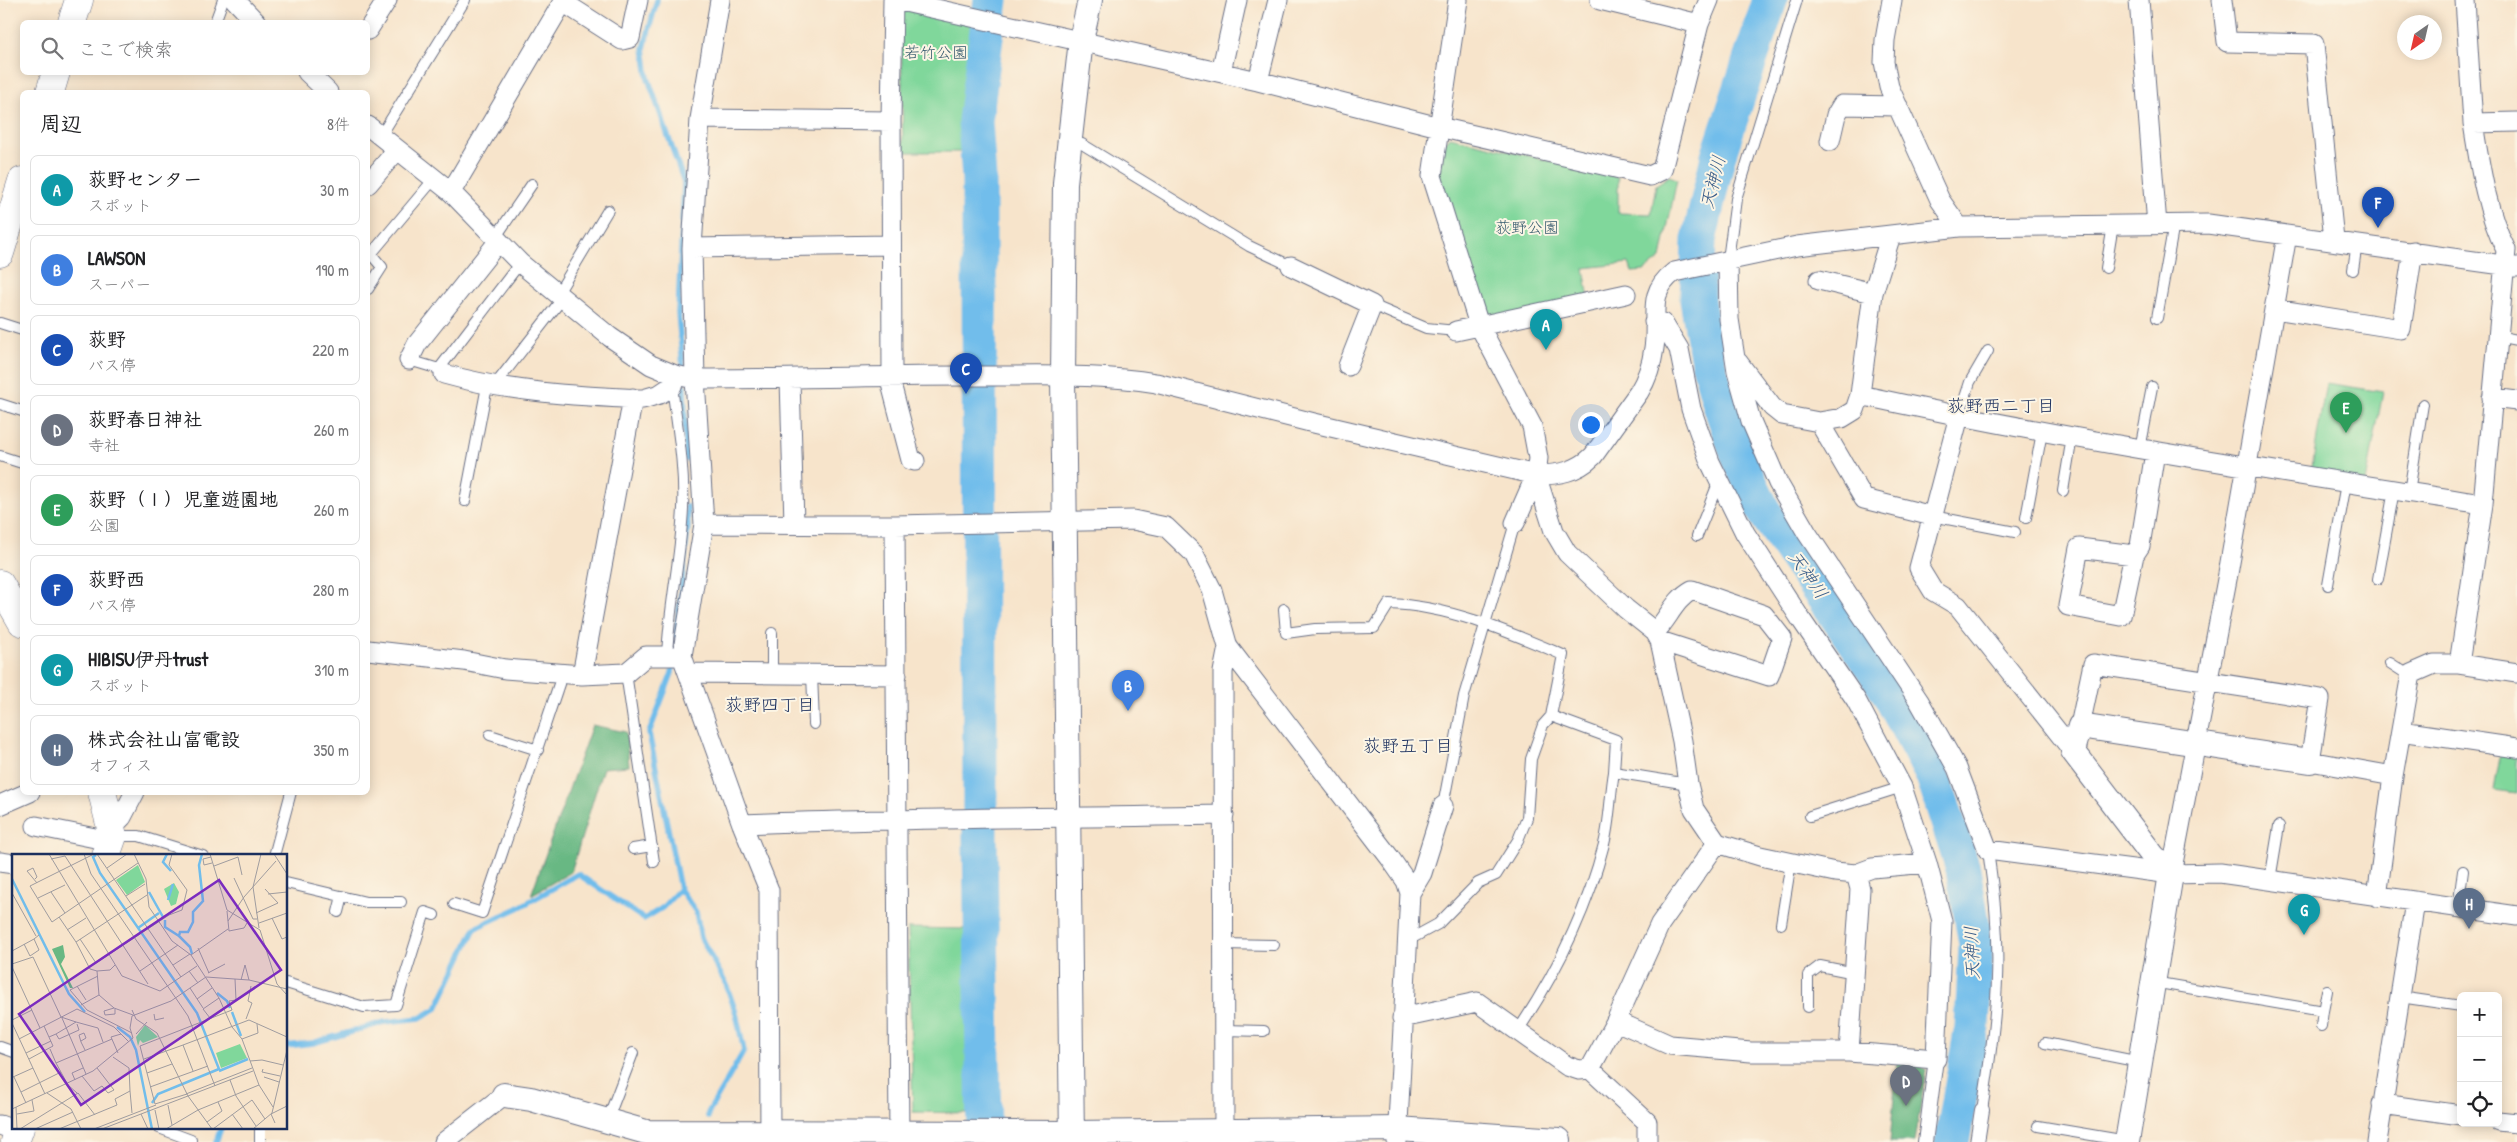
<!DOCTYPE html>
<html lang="ja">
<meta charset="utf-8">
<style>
:root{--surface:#fff;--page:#f6f6f6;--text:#202124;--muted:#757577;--line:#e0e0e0;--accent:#c8321e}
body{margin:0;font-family:"Patrick Hand","Klee One",sans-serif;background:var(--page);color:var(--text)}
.controls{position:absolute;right:15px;bottom:15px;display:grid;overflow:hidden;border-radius:8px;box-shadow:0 2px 12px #0003}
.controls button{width:45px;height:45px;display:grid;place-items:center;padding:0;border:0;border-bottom:1px solid var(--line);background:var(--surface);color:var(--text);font:25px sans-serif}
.compass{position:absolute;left:2397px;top:15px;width:45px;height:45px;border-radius:50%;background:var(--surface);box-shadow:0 2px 12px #0003;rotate:214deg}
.you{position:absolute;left:1590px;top:424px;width:18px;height:18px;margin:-12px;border:4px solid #fff;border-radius:50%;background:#1a73e8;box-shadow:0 0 0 8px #1a73e833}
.badge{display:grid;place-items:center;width:32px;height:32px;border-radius:50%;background:var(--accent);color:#fff;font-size:16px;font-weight:700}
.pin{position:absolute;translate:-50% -41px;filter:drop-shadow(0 1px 2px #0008)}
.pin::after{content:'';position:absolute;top:26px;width:18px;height:15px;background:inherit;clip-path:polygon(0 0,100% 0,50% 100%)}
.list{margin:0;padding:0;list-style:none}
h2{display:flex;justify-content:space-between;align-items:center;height:65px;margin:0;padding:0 20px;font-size:21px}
h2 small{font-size:16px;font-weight:400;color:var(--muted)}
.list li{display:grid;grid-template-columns:32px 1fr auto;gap:15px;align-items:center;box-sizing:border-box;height:70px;margin:0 10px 10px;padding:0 10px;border:1px solid var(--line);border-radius:8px}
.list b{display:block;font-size:19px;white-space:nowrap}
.list p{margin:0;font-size:16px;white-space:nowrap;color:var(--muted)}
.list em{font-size:16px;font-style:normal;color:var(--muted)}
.icon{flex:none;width:28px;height:28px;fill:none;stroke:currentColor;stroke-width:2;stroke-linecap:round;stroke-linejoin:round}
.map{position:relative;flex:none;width:2517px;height:1142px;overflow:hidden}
.search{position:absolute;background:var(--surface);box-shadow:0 2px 12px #0003;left:20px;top:20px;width:350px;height:55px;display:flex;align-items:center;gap:12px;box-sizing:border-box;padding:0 18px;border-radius:8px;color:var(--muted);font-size:19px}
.panel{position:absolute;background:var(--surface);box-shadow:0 2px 12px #0003;left:20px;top:90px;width:350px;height:705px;border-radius:8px}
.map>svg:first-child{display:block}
.green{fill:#80d79b;stroke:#4e837c}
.forest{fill:#68b883;stroke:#427470}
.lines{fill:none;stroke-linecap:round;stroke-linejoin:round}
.stream{stroke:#71bdeb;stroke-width:5.5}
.river{stroke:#71bdeb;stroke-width:35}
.service-casing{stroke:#686e84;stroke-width:12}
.pedestrian-casing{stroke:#686e84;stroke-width:16}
.minor-casing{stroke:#686e84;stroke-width:21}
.tertiary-casing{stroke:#686e84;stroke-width:26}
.secondary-casing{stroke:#686e84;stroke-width:29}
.service{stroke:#fff;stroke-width:10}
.pedestrian{stroke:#fff;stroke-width:14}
.minor{stroke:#fff;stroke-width:19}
.tertiary{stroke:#fff;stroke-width:24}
.secondary{stroke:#fff;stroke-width:28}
.labels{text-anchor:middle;stroke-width:4;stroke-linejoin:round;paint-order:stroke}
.park-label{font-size:16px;fill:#34596d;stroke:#fcf5e5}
.water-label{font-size:18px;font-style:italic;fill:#355a88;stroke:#fcf5e5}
.neighbourhood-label{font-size:18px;fill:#1b2f5e;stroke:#fcf5e5}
.inset-river{fill:none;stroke:#71bdeb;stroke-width:2.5}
.inset-road{fill:none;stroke:#9f9c9f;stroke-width:1}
.view{fill:#7b2cbf;fill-opacity:0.15;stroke:#7b2cbf;stroke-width:2.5}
.inset-edge{fill:none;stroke:#1b2f5e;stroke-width:2.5}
</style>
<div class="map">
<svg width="2517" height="1142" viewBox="0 0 2517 1142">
<rect width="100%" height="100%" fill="#fcf5e5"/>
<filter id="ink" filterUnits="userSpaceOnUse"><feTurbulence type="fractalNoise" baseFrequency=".02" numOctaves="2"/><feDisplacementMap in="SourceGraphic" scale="10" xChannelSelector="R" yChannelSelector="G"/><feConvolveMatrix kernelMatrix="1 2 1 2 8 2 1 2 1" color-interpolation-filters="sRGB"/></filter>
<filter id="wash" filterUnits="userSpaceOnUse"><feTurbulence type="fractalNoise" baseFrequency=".0096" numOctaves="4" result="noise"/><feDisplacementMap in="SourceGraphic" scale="20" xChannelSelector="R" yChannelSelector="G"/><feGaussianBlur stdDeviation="1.12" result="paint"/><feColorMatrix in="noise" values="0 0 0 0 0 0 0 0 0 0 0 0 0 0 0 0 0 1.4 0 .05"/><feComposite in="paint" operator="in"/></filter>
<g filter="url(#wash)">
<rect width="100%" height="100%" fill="#f7e4cb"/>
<!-- green -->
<path class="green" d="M908 10 972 24 963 152H903L901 14Z
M1450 137 1618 177V213L1651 214 1656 185 1669 176 1677 179 1661 258 1644 271 1632 272 1629 263 1584 268 1589 299 1492 318 1485 314 1438 177 1444 144Z
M2326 383 2383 392 2366 482 2311 473Z
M2501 752 2517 754V793L2494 790Z
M908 928 967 929 968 1113 913 1112Z"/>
<!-- forest -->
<path class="forest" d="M592 725 626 732 629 766 603 768 571 872 531 895Z
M1897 1061 1918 1062 1926 1070 1915 1142H1890Z"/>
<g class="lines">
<!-- stream -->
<path class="stream" d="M657 0 644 48 648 78 684 182 678 313 683 367
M684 386 686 459
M676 636 688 526 687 506
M680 889 696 912 701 938 726 984 736 1013 744 1051 708 1113V1117
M286 1046 313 1043 385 1022 420 1018 437 1008 475 928 518 908 578 874 644 919 662 908 680 889 649 733 672 673 674 658
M216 1142 221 1128"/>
<!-- river -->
<path class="river" d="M1770 0 1718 157 1699 240 1697 300 1708 362 1721 408 1740 461 1763 510 1886 688 1933 776 1963 869 1976 944 1972 1027 1952 1142
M984 1142 980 836 979 179 975 121 991 0"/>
</g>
</g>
<g filter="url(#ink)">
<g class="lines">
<!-- service casing -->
<g class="service-casing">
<path id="service" d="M215 22 223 0
M380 137 465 0
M1068 143 1082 144 1249 246 1291 266
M495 238 532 184
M1728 260 1736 199 1797 0
M2106 268 2113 225
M2353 270 2357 243
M368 289 382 267 371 254 434 179
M557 295 608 210
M1372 305 1426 328 1456 331
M2157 318 2174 224
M0 323 22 330
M2497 336 2517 340
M409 360 439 369 442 372
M439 369 520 263
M495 385 562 299
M0 404 22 411
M1959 416 1970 382 1988 351
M2140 449 2152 387
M0 456 22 463
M2063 491 2072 437
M2409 492 2423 404
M465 501 487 386
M1932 516 2015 532
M2026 518 2042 432
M1697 536 1719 481
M2378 579 2394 490
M2328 585 2346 483
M1284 609 1286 633 1315 629 1374 628 1389 604C1447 605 1511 633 1563 655L1551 716 1543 725 1531 759 1527 818 1518 840 1496 875 1478 883 1438 924 1416 936H1406
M772 633V674
M667 656C669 606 681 557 683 508 685 467 677 426 672 386
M2390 663 2410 676
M626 673 654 862
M812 674 814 724
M1551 716 1616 740 1614 772
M490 735 538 750
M1443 806 1464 696 1515 523
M1810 816 1902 787
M115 836H139L203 856
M633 849 652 846
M274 856 291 792
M2270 880 2279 826
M286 883 366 902H401
M454 904 482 913 563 672
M2458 908 2463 871
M338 912 342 896
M1781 924 1791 862
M1222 944 1274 945
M2153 982 2323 1011 2321 1026
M286 983 364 1007 396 1005 425 912 434 915
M2400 997 2461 1006
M1808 1007V975L1820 966 1855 973
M2323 1011 2327 991
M1223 1030 1264 1031
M1517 1032C1555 975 1587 911 1604 844 1610 821 1610 795 1614 772L1688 784
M2045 1043 2140 1062
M0 1047 14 1052
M1982 1110C1992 1049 2001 984 1996 922 1995 898 1991 874 1988 850
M607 1121 633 1053
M2038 1126 2127 1141
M159 1128 191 1140
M260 1142V1128"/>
</g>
<!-- pedestrian casing -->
<g class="pedestrian-casing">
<path id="pedestrian" d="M1925 1142 1936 1059
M1977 1142 1982 1110"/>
</g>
<!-- minor casing -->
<g class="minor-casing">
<path id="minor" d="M235 0 256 22
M720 0 700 119 891 121 893 0
M896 0 1258 81 1439 127 1650 176 1662 170 1699 24 1709 0
M1458 0 1432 176 1479 325 1532 426 1538 458 1536 475 1515 523
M1600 0 1699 24
M1892 0 1885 40 1884 62 1889 87 1940 200 1959 227
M2139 0 2157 225
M2222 0 2227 42 2314 44 2334 240
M2465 0 2473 123 2517 122
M368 30 387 0
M307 72 328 92
M1221 72 1237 0
M1258 81 1278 0
M700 119 692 248 695 379 704 524 682 656 742 824 769 890 770 1142
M891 121 892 375
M2473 123C2480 167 2486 210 2506 250L2483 504
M368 126 451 192 520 263 610 337 651 365 675 375 695 379C793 379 892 375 990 376 1045 376 1102 374 1156 383L1314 423 1536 475C1558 475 1577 472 1593 456L1639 392C1647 379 1652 363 1654 348 1659 318 1645 294 1674 272L1797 246 1959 227 2208 224 2517 267
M1830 141 1836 115 1842 105 1898 106
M368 184 397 150
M451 192 561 5 569 6 622 40 630 38 638 0
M692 248 891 245
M1728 260 1729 319 1737 371 1751 421 1778 483 1807 533 1919 701 1957 768 1988 850 2171 874 2220 873 2517 916
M1291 266 1372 305 1348 366
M1819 280 1873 293
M2275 309 2401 329 2413 251
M1456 331 1626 294
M409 360 417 344 498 242
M1738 362 1772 407 1782 415 1819 422 1842 418 1855 410 1860 395 1873 293 1891 235
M444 374C508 392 575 396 643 399L660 394 672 386 675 375
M889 376 911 460 915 461
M790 379 794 524
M1860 395C2066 440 2274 471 2483 504L2459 664
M2492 398 2517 401
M1959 416 1919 568 1933 591 1958 606 2073 751
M1819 422 1864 499 1932 516
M1536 475 1554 531 1567 553 1626 609 1655 632 1660 641 1682 741 1688 784 1694 809 1717 843 1760 856 1835 872 1856 874 1872 868 1927 863
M704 524 895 525 1133 520 1166 527 1194 554 1212 590 1228 647 1390 858 1406 881 1410 893 1397 1142
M895 525 899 1142
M2134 555 2079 548 2068 606 2121 616 2134 555 2140 546 2155 452
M1655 632C1669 618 1674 600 1692 590L1764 615 1782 638 1769 676 1660 641
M368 650 464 661 505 669 582 675 626 673 646 656H682
M688 673 897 675
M582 675 633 398
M2080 726 2093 664 2320 699 2310 761 2393 776
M2401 731 2517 748
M0 805 30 792
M742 824C902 818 1063 818 1224 815
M36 826 110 841
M112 827 122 817 135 792
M0 862 14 864
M2171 874 2228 574 2287 235
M1410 893 1422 873 1443 806
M2377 897 2393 776 2411 674 2434 664H2459L2517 673
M1402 1018 1477 1002 1567 1066 1579 1070 1590 1069 1616 1021 1660 924 1717 843
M1616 1021 1670 1045 1751 1052H1849L1936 1059 1942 921 1927 863 1902 787 1856 700 1802 621 1745 533 1710 462 1691 409 1679 349 1663 323 1654 322
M1849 1052 1860 889 1856 874
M1590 1069 1647 1122V1142
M2382 1104 2461 1115
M2498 1121 2517 1123
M0 1125 19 1132
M444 1142 504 1095
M1224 1142 1223 672 1228 647
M2377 1142 2415 902"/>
</g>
<!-- tertiary casing -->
<g class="tertiary-casing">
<path id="tertiary" d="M504 1095 531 1099 646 1132 1072 1133 1398 1129 1559 1140
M1072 1142 1063 376 1065 183 1081 40 1090 0
M2127 1142 2171 874 2153 856 2073 751 2080 726 2310 761"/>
</g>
<!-- secondary casing -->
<g class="secondary-casing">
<path id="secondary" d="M72 22 79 0
M50 92 56 72
M0 253 22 181
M0 584 22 622
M102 792 113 836 106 856
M15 1142 20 1128"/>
</g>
<!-- service -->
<use href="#service" class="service"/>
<!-- pedestrian -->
<use href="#pedestrian" class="pedestrian"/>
<!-- minor -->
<use href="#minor" class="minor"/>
<!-- tertiary -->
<use href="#tertiary" class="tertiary"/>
<!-- secondary -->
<use href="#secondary" class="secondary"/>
</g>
</g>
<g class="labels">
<!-- park labels -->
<g class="park-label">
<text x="936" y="58">若竹公園</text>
<text x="1527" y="233">荻野公園</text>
</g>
<!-- water labels -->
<g class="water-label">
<text transform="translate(1713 182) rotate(-76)" y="6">天神川</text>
<text transform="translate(1808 575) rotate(55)" y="6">天神川</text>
<text transform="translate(1972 953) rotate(-92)" y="6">天神川</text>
</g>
<!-- neighbourhood labels -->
<g class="neighbourhood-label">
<text x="2001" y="412">荻野西二丁目</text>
<text x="770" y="711">荻野四丁目</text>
<text x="1408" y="752">荻野五丁目</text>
</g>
</g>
<!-- overview -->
<g transform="translate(12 854)">
<rect width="275" height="275" fill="#f7e4cb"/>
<path d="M126 11 133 28 115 41 104 26ZM162 29 167 38 164 50 159 52 152 35ZM133 171 146 183 131 189 128 186 126 192 124 183ZM228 190 235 204 209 214 204 199Z" fill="#80d79b"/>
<path d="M51 91 53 103 49 110 61 134H58L40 95Z" fill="#68b883"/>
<path class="inset-river" d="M155 0 151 8 159 17M84 1 81 3 88 19 185 159 207 215 146 240 140 249M0 25 57 140 73 158M137 38 151 63M156 46 161 30M153 66V73L167 82M126 74 147 59M180 100 178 93 167 82 168 78H176L181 68V58L191 47 187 11 190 0M205 139 215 147 218 154M220 158 229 182M105 173 118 183 124 196 140 275M207 217 236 205"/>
<path class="inset-road" d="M37 0 110 122 148 137 185 112M72 0 79 20 176 162 203 232M82 0 18 32 40 68 126 9M85 0 169 123M122 0 134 25 137 53 160 87 179 101 207 144M198 0 215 56 248 76 265 130 275 141M262 0 275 20M199 3 191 5 192 11 200 9M39 5 53 2 136 130M202 12 226 3 230 21M95 14 115 0M222 24 241 65H245M23 25 25 23 21 14 15 17 25 29M39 38 53 59M0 39 24 82M256 40 275 38M114 42 133 30M26 44 53 31M215 57 216 67 232 43 264 7M244 59 266 49 253 35M47 63 64 88 135 41M260 64 270 85 275 83M216 67 217 77 232 74 235 69M247 69 275 59M247 74 241 33 249 0M55 76 74 64M68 85 84 109 157 61 170 56 175 36 157 11 160 0M64 88 78 115 85 117M12 90 18 102 27 96 22 85 27 81M186 94 197 119M0 97 22 85M179 101 216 75M0 110 21 103 49 163 64 168 44 180M161 111 178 100M0 113 28 174M128 117 166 91M177 117 186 129M196 119 213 110M86 122 58 136 75 156 120 179M229 126 233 111 237 126M65 132 74 146M178 134 191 154M87 141 85 117 98 116 103 111M185 145 200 134M69 151 87 141 102 154 121 161M102 154 92 157 93 161 103 160V155M120 156 124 165 145 179 176 242 200 275M142 160 143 166 152 164M50 164 74 220M198 164 191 155 207 144 220 173 230 185 247 231M234 165 240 149 236 147 239 132M0 166 20 156M64 168 86 174 91 188M0 169 33 240M124 180 135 168M37 183 44 180 47 185 67 176 65 170M7 185 65 155 102 173 117 188M230 185 246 179 245 170M69 187 74 184 72 179 67 181 69 188 73 196M38 195 44 209 100 185M14 199 39 187M106 199 99 183 109 180M17 205 41 192 32 172M132 205 171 191M238 207 250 206 271 211M44 209 56 231 65 239M251 215 250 218 268 222M181 217 171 191 237 166 275 183M135 219 160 210M70 222 82 237 90 232 96 239 102 236 85 214M1 223 21 214M2 223 14 249M252 223 267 228M63 226 60 219 71 214M218 226 224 242 244 272M138 233 196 212M118 237 120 259M9 238 49 218M35 239 59 255 69 275M174 240 240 214M175 240 143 250 128 192 220 156 217 147 224 146 223 125M156 251 160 271M4 253 5 275M0 255 81 217 121 184 118 174 120 162 159 147 194 123 237 126 275 135M143 256 147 275M5 260 22 257 20 246M129 260 136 275M220 260 231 275M195 268 210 257 206 248M263 269 259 260 275 252M8 275 66 239 83 261M23 275 61 258M47 275 105 251 103 245 118 237 117 214 101 203M82 275 144 251M90 275 241 217M154 275 186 256 247 231 261 253M201 275 240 246 253 265M241 275 260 259 275 196"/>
<path class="view" d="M207 26 269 116 69 251 7 160Z"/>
<rect width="275" height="275" class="inset-edge"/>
</g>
</svg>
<div class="controls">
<button>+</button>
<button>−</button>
<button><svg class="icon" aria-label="locate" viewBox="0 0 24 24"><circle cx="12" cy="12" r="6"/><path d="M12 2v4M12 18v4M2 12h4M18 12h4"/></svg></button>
</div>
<svg class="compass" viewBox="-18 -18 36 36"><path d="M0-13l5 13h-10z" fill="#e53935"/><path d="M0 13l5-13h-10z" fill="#757577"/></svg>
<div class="you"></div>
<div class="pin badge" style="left:1546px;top:350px;background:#0f9aa8">A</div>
<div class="pin badge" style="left:1128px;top:711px;background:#3f7fe0">B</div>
<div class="pin badge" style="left:966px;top:394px;background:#1a4fb4">C</div>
<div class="pin badge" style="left:1906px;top:1106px;background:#6b7280">D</div>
<div class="pin badge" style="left:2346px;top:433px;background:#2e9e5b">E</div>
<div class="pin badge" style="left:2378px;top:228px;background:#1a4fb4">F</div>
<div class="pin badge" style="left:2304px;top:935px;background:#0f9aa8">G</div>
<div class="pin badge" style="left:2469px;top:929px;background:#5c6f8a">H</div>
<div class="search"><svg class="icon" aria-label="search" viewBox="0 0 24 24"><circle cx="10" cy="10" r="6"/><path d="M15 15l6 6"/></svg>ここで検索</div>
<section class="panel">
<h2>周辺<small>8件</small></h2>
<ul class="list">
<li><span class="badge" style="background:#0f9aa8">A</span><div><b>荻野センター</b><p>スポット</p></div><em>30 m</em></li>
<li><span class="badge" style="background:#3f7fe0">B</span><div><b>LAWSON</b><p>スーパー</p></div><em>190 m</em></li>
<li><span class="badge" style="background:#1a4fb4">C</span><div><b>荻野</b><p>バス停</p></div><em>220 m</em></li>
<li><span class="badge" style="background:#6b7280">D</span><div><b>荻野春日神社</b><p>寺社</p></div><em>260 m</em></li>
<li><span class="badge" style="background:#2e9e5b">E</span><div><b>荻野（Ⅰ）児童遊園地</b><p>公園</p></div><em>260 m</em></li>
<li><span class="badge" style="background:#1a4fb4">F</span><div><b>荻野西</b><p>バス停</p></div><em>280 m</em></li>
<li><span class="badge" style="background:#0f9aa8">G</span><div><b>HIBISU伊丹trust</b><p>スポット</p></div><em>310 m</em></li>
<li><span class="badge" style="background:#5c6f8a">H</span><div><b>株式会社山富電設</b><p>オフィス</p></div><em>350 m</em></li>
</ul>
</section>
</div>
